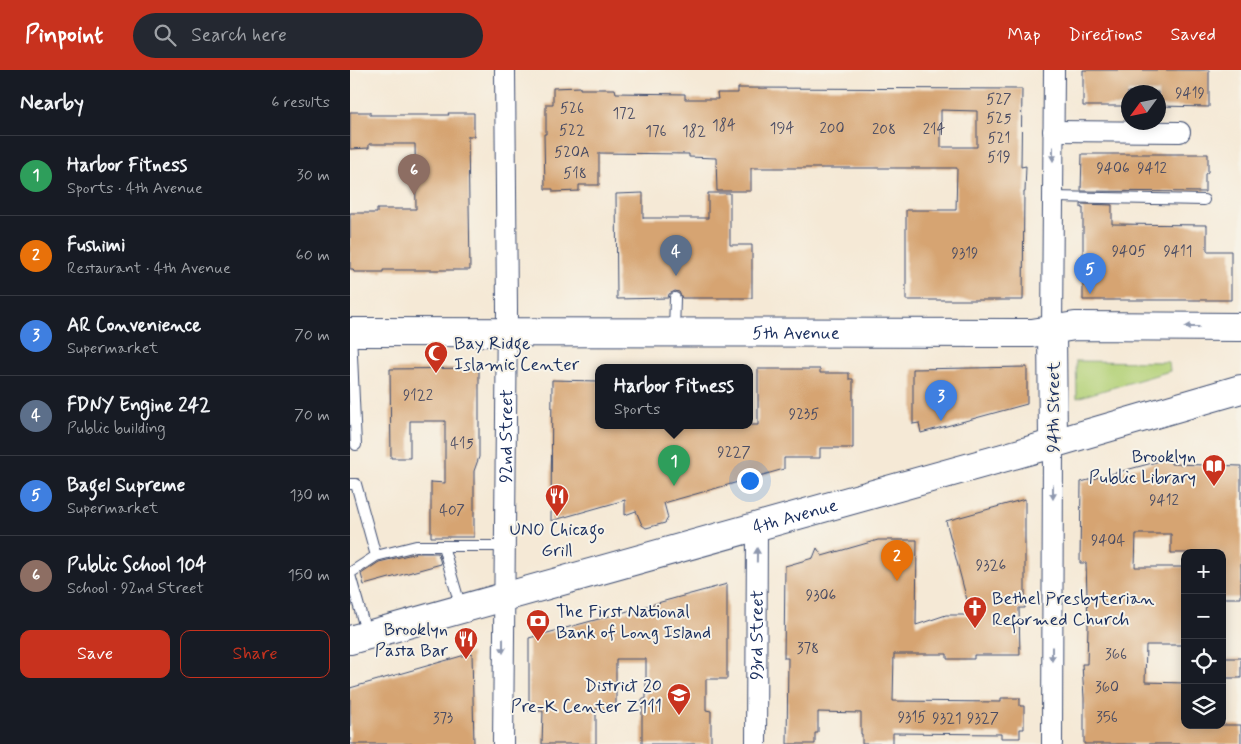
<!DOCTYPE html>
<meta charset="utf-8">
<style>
:root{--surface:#171b24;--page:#242831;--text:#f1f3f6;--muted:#9ea1a6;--line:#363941;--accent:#c8321e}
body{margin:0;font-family:Mynerve,sans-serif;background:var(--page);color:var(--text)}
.controls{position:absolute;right:15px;bottom:15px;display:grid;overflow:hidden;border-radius:10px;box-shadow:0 2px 12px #0003}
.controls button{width:45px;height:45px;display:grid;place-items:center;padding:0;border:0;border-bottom:1px solid var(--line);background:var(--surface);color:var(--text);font:25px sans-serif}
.compass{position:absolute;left:771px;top:15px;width:45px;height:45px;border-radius:50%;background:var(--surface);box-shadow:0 2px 12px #0003;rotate:237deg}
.you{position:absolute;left:399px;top:410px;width:18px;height:18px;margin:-12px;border:4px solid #fff;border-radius:50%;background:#1a73e8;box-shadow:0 0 0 8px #1a73e833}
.badge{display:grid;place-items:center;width:32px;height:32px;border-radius:50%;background:var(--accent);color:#fff;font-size:16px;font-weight:700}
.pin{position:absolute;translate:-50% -41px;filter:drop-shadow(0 1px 2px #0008)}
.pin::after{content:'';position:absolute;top:26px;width:18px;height:15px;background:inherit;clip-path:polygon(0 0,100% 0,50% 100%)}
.popup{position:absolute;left:245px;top:294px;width:158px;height:65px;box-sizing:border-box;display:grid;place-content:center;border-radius:10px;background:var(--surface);filter:drop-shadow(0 1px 4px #0005);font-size:16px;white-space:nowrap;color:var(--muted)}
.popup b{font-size:19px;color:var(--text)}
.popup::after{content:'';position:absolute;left:50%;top:100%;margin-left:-10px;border:10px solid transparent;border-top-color:var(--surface)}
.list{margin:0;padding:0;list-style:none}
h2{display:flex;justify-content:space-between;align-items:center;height:65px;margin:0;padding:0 20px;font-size:21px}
h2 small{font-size:16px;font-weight:400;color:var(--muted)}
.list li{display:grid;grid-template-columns:32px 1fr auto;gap:15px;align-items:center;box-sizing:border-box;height:80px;padding:0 20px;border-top:1px solid var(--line)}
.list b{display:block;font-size:19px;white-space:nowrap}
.list p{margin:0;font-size:16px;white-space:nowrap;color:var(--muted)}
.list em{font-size:16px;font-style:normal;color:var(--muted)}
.actions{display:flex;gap:10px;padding:15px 20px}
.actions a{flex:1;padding:11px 0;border:1px solid var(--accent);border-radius:10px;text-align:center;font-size:18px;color:var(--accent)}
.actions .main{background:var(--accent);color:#fff}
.icon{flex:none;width:28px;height:28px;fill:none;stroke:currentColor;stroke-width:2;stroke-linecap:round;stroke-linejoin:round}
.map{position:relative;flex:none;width:891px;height:674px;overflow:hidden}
header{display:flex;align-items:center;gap:30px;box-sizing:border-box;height:70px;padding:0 25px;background:var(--accent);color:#fff}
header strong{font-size:24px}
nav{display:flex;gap:28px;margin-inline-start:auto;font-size:18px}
.search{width:350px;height:45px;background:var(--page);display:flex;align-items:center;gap:12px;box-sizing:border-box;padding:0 18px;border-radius:28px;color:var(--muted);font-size:19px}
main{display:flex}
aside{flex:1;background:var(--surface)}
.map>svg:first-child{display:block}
.green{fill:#b4d178;stroke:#68806b}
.building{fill:#d6a472;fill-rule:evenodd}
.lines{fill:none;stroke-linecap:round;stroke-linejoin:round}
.lane-casing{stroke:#3c4b70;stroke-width:12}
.street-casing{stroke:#3c4b70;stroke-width:22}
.secondary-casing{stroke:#3c4b70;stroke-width:30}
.primary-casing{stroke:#3c4b70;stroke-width:30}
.lane{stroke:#fff;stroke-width:10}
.street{stroke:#fff;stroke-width:20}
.secondary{stroke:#fff;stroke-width:28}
.primary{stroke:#fff;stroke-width:28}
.oneway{fill:#8d97ae}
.labels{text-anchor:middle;stroke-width:4;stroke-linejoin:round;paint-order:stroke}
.number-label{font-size:15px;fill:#4a4c63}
.street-label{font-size:18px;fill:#1b2f5e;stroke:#f7f3e8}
.poi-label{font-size:18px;fill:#1b2f5e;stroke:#f7f3e8;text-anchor:start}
</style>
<header>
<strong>Pinpoint</strong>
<div class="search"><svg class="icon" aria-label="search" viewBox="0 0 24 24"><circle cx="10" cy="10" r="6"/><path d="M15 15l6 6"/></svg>Search here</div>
<nav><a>Map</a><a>Directions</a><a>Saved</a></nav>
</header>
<main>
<aside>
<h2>Nearby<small>6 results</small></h2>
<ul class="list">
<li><span class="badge" style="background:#2e9e5b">1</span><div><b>Harbor Fitness</b><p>Sports · 4th Avenue</p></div><em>30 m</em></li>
<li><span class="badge" style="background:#e8710a">2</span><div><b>Fushimi</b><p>Restaurant · 4th Avenue</p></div><em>60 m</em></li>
<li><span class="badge" style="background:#3f7fe0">3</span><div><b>AR Convenience</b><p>Supermarket</p></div><em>70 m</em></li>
<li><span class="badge" style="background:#5c6f8a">4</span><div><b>FDNY Engine 242</b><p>Public building</p></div><em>70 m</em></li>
<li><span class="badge" style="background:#3f7fe0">5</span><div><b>Bagel Supreme</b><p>Supermarket</p></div><em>130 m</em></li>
<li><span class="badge" style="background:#8d6e63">6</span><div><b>Public School 104</b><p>School · 92nd Street</p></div><em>150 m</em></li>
</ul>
<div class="actions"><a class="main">Save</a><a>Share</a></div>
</aside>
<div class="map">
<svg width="891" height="674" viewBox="0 0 891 674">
<rect width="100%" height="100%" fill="#f7f3e8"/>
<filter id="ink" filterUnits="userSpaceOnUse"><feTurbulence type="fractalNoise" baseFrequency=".02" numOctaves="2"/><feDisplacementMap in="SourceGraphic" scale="10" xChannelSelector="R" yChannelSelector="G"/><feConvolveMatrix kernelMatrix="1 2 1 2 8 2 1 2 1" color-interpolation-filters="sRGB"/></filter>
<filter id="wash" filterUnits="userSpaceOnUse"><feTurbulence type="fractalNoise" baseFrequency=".0096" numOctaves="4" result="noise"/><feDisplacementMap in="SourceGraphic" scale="20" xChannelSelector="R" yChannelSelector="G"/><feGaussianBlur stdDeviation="1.12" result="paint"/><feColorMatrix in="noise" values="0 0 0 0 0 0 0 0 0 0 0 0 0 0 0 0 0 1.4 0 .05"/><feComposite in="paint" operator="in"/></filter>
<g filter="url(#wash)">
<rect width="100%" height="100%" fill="#f5e9d6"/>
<!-- green -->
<path class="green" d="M726 291 819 292 820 301 727 328Z"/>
<g id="blocks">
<!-- building -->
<path class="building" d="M733 0H859V37L808 36V22H778V36H733Z
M230 17V19H265L266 23 335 24V29H368L367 23H388V18L672 19 671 97 676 96 675 122H674L673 230H556V140H606L607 98H401V121H367L366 88 339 87V84L249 83V115H229V121L203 122V119H195L194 64H196V34H203V18ZM591 40 627 41V77H591Z
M0 42H20V45H99L98 43H124V66H118L120 200H33V202H4L3 199H0V143H27V139H66L65 74H19V78L0 79Z
M732 84H858V102L855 104V122L731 121Z
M293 123V148H358V123H380V175H402V228H332L329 222 325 221 319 224 318 228 267 229 266 124Z
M731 134 762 135V154L857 155V181H881V230H733V138H731Z
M677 297V334L571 363 569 353 563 354V299Z
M129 298V387L124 401V467H81V412L95 413V351H60V388H41L40 299Z
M408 299H470V303H499V309H503V378H470V388H434V399L314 433 318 448 315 453 296 458 292 455 286 441 275 445V430L201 451 202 310 249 311V355H408Z
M821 388V394L891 396V528H872V483H821V464H786L785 497H835V575H796L795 612 835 613V655H891V674H734V628L732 594H737L738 556 736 493H730L731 412Z
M675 429V538H669L670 585H624V589H597V584H544L543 631 651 632V628H670V636H674V659H670V668H651V664L543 663V674H512V664H511V643L468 642V663H465V674H437L438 588H434L435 496 463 488 467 478 472 486 528 470H567L566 555 596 545H621L596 451Z
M67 483H88L91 494 14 515 11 504 29 492Z
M377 514V609H356V640L361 641V674H292V629H296V589H266V640L246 639V674H192L193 641H179V568Z
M122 583 124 674H0V618Z
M872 588H891V608H872Z"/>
</g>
</g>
<g filter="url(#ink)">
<use href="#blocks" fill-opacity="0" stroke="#3c4b70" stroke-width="1"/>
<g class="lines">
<!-- lane casing -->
<g class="lane-casing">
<path id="lane" d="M703 127 854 130
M324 262 325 228
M1 263 6 375
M0 414H6L26 486
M93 476H154
M0 503 26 486 66 476H93L111 538
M0 505 17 565"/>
</g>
<!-- street casing -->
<g class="street-casing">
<g id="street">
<path d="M703 61 830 62"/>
<path d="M702 260 704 0"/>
<path id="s1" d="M153 674 157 240 155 0"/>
<path id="s2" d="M406 674 407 456"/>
<path d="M702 674 703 373"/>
</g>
</g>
<!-- secondary casing -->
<g class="secondary-casing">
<g id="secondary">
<path d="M702 260 703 373"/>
<path id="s3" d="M0 262 682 263 725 256 891 257"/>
</g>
</g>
<!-- primary casing -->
<g class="primary-casing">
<g id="primary">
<path id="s4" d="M0 570 681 380 891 319"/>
</g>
</g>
<!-- lane -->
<use href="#lane" class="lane"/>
<!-- street -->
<use href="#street" class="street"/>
<!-- secondary -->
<use href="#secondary" class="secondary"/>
<!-- primary -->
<use href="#primary" class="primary"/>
</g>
<!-- one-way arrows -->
<defs><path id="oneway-solid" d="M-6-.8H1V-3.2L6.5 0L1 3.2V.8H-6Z" transform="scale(1.25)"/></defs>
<g class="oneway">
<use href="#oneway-solid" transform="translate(703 84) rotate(90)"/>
<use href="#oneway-solid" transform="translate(842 257) rotate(-180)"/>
<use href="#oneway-solid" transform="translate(703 422) rotate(90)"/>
<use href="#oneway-solid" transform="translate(407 485) rotate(-89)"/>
<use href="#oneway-solid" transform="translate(153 576) rotate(90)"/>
<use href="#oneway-solid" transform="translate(702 584) rotate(90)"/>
</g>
</g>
<!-- icons -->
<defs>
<g id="mosque-pin" transform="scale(1.25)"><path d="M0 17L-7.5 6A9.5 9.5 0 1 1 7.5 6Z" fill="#c8321e" stroke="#f7f3e8"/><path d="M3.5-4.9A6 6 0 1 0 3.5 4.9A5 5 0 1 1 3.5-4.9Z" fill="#fff"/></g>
<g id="library-pin" transform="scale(1.25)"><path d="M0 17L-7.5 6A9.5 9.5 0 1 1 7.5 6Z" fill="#c8321e" stroke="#f7f3e8"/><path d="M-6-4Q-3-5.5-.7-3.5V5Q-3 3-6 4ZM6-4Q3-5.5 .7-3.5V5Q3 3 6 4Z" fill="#fff"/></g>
<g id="restaurant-pin" transform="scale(1.25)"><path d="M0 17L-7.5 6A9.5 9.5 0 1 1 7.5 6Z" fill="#c8321e" stroke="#f7f3e8"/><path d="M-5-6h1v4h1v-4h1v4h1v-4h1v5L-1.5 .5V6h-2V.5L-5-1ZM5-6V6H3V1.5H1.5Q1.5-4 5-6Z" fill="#fff"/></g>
<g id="church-pin" transform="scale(1.25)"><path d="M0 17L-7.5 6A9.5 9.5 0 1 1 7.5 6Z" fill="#c8321e" stroke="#f7f3e8"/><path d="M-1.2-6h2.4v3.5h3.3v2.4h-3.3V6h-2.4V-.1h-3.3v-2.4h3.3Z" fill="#fff"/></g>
<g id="bank-pin" transform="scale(1.25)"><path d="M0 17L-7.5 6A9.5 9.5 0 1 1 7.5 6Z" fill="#c8321e" stroke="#f7f3e8"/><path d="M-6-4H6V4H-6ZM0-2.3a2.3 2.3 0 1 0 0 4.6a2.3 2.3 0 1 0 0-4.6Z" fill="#fff"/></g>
<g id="school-pin" transform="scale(1.25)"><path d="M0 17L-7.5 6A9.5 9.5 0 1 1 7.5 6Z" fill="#c8321e" stroke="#f7f3e8"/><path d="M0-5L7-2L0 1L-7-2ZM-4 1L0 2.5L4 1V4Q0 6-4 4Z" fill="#fff"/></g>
</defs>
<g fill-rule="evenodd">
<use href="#mosque-pin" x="86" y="283"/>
<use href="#library-pin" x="864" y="396"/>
<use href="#restaurant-pin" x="207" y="426"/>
<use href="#church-pin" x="625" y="538"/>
<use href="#bank-pin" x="188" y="551"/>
<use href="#restaurant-pin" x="116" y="569"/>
<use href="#school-pin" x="329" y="625"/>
</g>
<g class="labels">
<!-- number labels -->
<g class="number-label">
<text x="840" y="28">9419</text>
<text x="649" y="34">527</text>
<text x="222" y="43">526</text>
<text x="274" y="48">172</text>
<text x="649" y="53">525</text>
<text x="374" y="60">184</text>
<text x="432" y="63">194</text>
<text x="482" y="63">200</text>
<text x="534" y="64">208</text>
<text x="584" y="64">214</text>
<text x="222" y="65">522</text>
<text x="306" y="66">176</text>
<text x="344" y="66">182</text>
<text x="649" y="73">521</text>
<text x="222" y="87">520A</text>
<text x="649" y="92">519</text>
<text x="763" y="103">9406</text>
<text x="802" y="103">9412</text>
<text x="225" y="108">518</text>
<text x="779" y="186">9405</text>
<text x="828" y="186">9411</text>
<text x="615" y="188">9319</text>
<text x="68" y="330">9122</text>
<text x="454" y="349">9235</text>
<text x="112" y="378">415</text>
<text x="384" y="387">9227</text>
<text x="814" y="435">9412</text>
<text x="102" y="445">407</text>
<text x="758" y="475">9404</text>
<text x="641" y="500">9326</text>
<text x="471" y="530">9306</text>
<text x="458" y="583">378</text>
<text x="766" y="589">366</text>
<text x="757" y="622">360</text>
<text x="562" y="652">9315</text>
<text x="757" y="652">356</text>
<text x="93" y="653">373</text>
<text x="597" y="653">9321</text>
<text x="633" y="653">9327</text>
</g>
<!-- street labels -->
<g class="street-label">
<text dy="6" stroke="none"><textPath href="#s3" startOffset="446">5th Avenue</textPath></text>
<text transform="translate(703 337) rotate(-90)" y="6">94th Street</text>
<text dy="6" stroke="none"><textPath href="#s1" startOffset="308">92nd Street</textPath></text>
<text dy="6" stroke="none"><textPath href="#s4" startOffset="462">4th Avenue</textPath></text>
<text dy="6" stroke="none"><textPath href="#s2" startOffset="109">93rd Street</textPath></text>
</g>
<!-- poi labels -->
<g class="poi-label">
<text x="104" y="279">Bay Ridge<tspan x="104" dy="21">Islamic Center</tspan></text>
<text x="846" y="392" text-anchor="end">Brooklyn<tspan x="846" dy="21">Public Library</tspan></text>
<text x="207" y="465" text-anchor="middle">UNO Chicago<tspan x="207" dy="21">Grill</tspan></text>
<text x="642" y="534">Bethel Presbyterian<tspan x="642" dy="21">Reformed Church</tspan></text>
<text x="206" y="547">The First National<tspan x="206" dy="21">Bank of Long Island</tspan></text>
<text x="98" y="565" text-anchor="end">Brooklyn<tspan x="98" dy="21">Pasta Bar</tspan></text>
<text x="312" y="621" text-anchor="end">District 20<tspan x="312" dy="21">Pre-K Center Z111</tspan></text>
</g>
</g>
</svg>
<div class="controls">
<button>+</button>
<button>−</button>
<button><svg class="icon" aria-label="locate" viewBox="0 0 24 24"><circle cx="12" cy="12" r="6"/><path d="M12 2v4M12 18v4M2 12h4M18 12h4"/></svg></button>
<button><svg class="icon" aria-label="layers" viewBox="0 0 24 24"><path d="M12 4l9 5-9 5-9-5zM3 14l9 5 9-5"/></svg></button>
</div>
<svg class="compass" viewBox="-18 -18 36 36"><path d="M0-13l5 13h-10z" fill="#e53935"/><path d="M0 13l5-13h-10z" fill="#9ea1a6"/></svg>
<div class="you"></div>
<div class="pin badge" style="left:324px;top:416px;background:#2e9e5b">1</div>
<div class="popup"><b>Harbor Fitness</b>Sports</div>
<div class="pin badge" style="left:547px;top:511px;background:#e8710a">2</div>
<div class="pin badge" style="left:591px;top:351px;background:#3f7fe0">3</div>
<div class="pin badge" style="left:326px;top:206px;background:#5c6f8a">4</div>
<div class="pin badge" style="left:740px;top:224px;background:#3f7fe0">5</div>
<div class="pin badge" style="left:64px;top:125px;background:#8d6e63">6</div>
</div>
</main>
